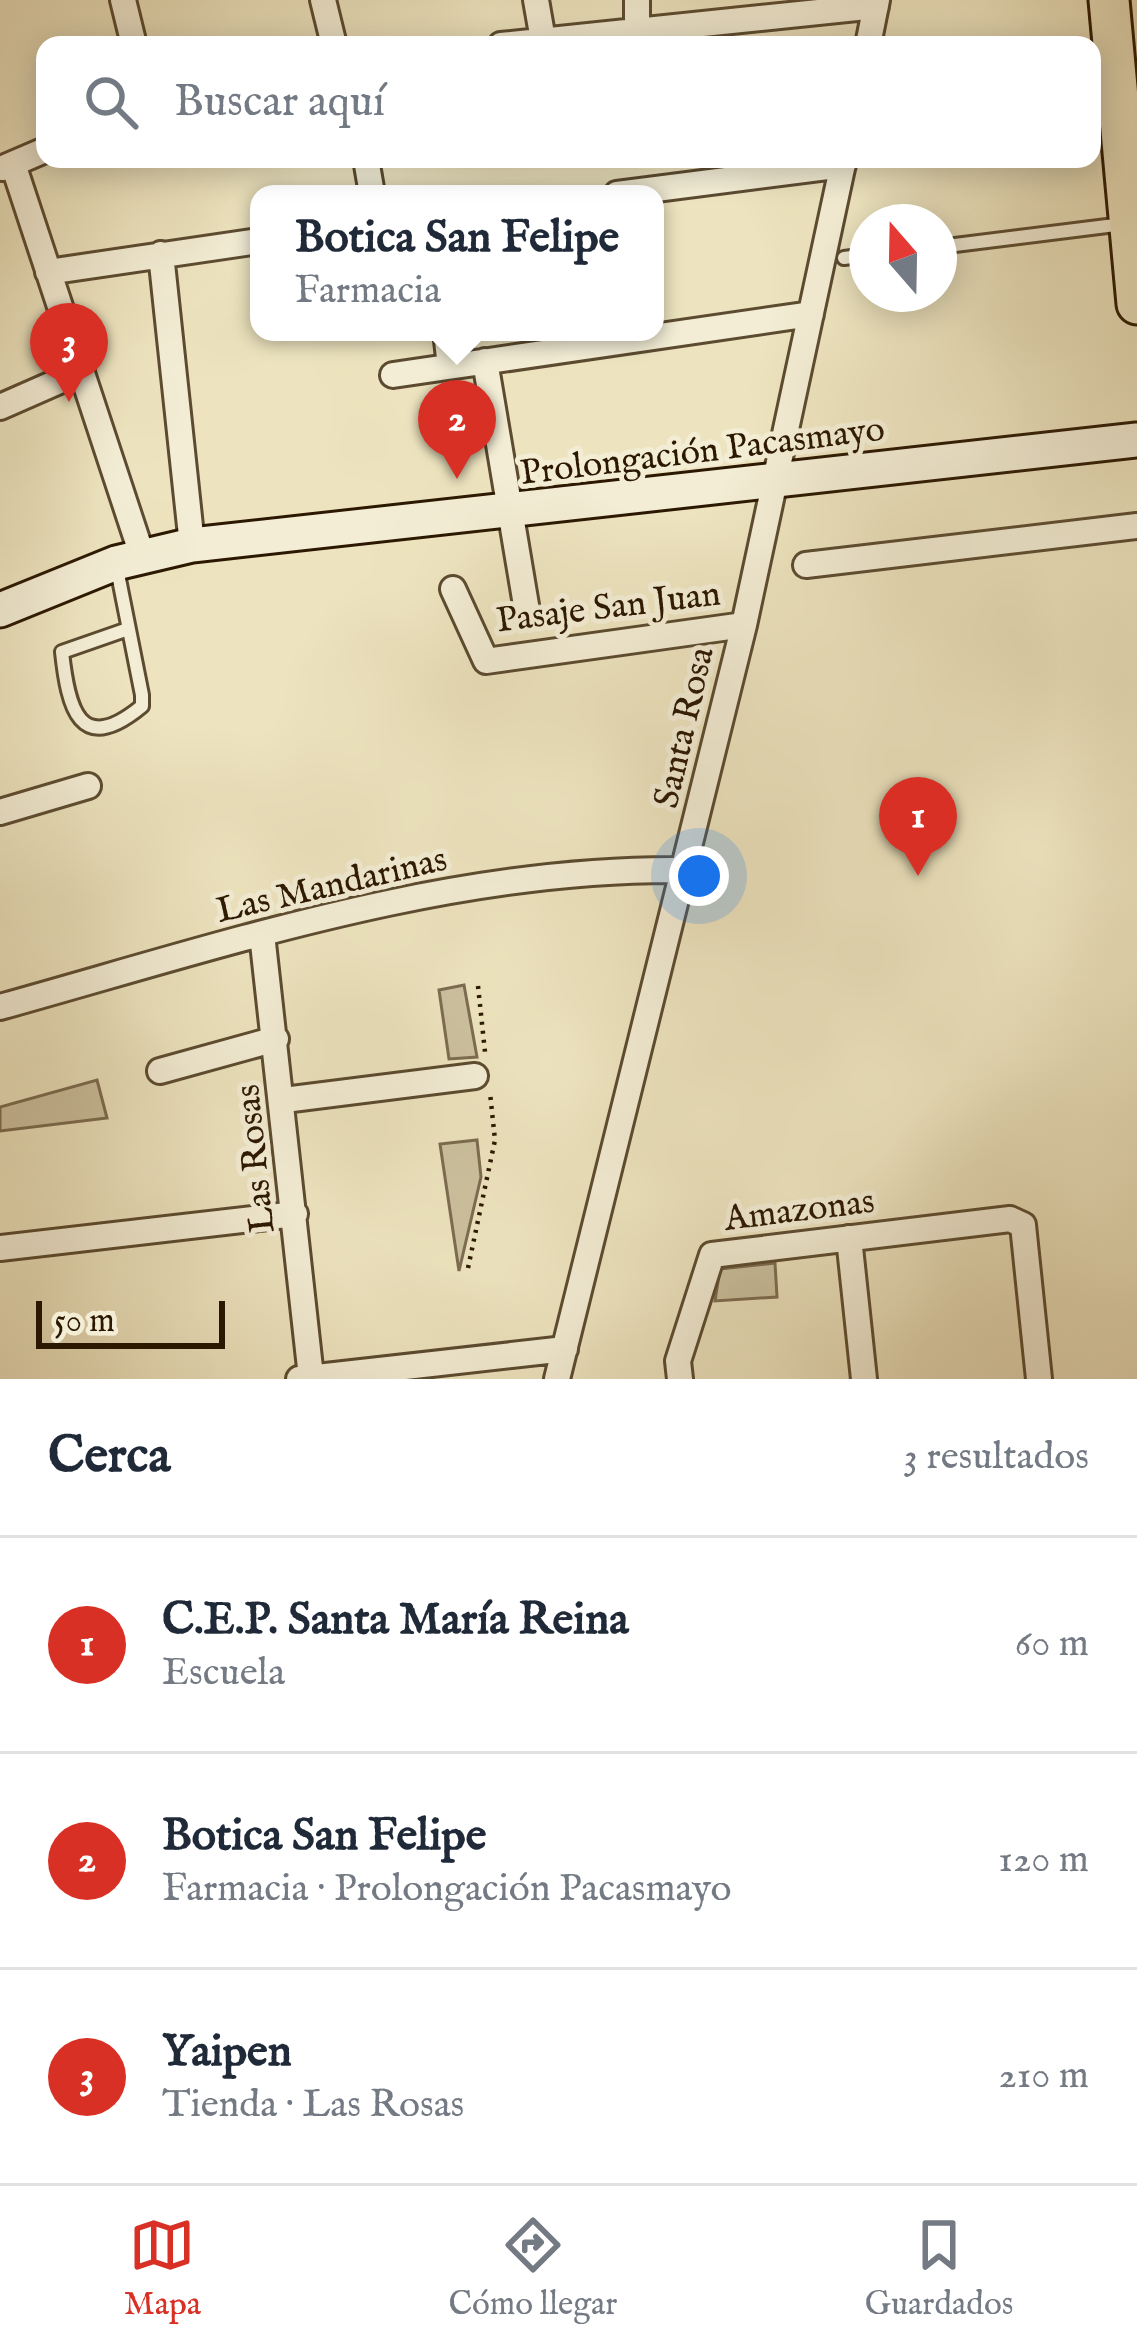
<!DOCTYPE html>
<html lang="es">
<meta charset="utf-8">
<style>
:root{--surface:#fff;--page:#f6f6f7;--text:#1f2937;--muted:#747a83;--line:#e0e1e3;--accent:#d93025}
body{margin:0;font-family:"IM FELL English",serif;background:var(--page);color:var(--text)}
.compass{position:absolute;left:849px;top:204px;width:108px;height:108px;border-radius:50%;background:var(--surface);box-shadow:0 6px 30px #0003;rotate:340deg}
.scale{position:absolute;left:36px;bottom:30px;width:189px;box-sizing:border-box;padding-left:12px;border:6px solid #2c1801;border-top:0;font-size:33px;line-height:42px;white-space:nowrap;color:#2c1801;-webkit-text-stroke:9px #f3edd5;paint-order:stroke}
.you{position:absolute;left:699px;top:876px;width:42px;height:42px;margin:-30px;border:9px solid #fff;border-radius:50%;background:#1a73e8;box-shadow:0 0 0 18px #1a73e833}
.badge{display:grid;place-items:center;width:78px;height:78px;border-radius:50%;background:var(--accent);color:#fff;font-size:39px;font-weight:700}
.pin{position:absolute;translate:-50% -99px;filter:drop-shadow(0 3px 6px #0008)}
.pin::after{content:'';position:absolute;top:63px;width:42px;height:36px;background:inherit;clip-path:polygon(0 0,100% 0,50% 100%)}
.popup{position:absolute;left:250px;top:185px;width:414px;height:156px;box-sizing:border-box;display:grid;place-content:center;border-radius:24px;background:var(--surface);filter:drop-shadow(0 3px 9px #0005);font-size:39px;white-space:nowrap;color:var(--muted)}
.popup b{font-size:45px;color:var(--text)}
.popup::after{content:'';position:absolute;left:50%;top:100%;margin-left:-24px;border:24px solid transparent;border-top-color:var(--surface)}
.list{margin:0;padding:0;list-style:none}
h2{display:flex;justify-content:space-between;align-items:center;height:156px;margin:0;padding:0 48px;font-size:51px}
h2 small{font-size:39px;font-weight:400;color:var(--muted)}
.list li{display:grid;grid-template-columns:78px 1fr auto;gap:36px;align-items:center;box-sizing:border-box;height:216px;padding:0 48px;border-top:3px solid var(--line)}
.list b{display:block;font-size:45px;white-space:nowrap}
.list p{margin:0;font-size:39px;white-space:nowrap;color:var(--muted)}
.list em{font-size:39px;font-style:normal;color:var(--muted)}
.icon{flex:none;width:66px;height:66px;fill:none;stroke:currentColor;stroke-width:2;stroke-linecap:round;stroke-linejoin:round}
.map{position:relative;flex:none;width:1137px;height:1379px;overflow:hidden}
.search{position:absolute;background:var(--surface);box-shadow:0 6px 30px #0003;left:36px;right:36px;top:36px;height:132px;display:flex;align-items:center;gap:30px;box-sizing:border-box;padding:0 42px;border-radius:24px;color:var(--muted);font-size:45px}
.sheet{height:804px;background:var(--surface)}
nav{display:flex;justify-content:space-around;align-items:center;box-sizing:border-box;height:168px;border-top:3px solid var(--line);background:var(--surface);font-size:33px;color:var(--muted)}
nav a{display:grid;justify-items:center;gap:6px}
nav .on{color:var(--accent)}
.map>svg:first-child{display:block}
.green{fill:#ccc19f;stroke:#7c6c50;stroke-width:3}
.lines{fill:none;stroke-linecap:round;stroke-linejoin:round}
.lane-casing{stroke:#5c4b30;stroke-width:18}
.street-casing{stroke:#5c4b30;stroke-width:30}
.secondary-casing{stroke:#2c1801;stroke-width:39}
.primary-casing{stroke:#2c1801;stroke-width:45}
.path{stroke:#2c1801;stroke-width:4.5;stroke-dasharray:3 6;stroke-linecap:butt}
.lane{stroke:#f3edd5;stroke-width:12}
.street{stroke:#f3edd5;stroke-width:24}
.secondary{stroke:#f3edd5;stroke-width:33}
.primary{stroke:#ede4bf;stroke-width:39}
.labels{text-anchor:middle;stroke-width:10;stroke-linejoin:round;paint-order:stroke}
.street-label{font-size:36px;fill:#2c1801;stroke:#f3edd5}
</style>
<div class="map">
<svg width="1137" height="1379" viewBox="0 0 1137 1379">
<rect width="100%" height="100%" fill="#ede4bf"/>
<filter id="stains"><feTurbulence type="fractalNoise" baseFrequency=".00167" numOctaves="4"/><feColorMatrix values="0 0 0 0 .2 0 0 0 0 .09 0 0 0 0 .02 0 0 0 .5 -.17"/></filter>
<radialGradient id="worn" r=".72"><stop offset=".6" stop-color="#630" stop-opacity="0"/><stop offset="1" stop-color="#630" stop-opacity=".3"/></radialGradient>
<!-- green -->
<path class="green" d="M464 985 477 1057 449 1059 439 990Z
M97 1080 107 1118 0 1131V1107Z
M477 1140 481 1177 459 1271 440 1144Z
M775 1263 777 1297 715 1301 720 1269Z"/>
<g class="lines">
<!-- lane casing -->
<g class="lane-casing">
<path id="lane" d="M939 247 1123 224
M844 258 867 255
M116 564 142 695V706C79 758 68 707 62 652L128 629"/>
</g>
<!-- street casing -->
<g class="street-casing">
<path id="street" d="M123 0 134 45
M323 0 334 45
M536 0 543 40
M637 27V0
M501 45 876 6
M868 45 877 0
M366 159 372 194
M13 164 142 555
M3 168 45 150
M617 194 843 165
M161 254 192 545
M48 272 259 241
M446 332 450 366
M485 361 527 611
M393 375 811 314
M0 407 82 371
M806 565 1137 526
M453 589 486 661 744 625
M0 812 88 786
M262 934 311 1377
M0 1007C223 945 451 867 685 870
M160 1071 276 1039
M284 1100 475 1076
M849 1238 864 1379
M0 1248 295 1214
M299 1379 565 1349
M557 1379 744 625 844 159
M680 1379 678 1361 712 1255 1010 1219 1023 1225 1039 1379"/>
</g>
<!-- secondary casing -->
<g class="secondary-casing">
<path id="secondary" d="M0 610 116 563 192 545 1137 440"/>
</g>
<!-- primary casing -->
<g class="primary-casing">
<path id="primary" d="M1109 0 1137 304"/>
</g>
<!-- path -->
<path class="path" d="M478 986 485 1052
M468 1268 495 1140 490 1093"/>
<!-- lane -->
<use href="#lane" class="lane"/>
<!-- street -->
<use href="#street" class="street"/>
<!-- secondary -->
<use href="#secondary" class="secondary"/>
<!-- primary -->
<use href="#primary" class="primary"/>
</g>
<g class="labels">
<!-- street labels -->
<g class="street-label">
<text transform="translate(702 449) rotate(-7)" y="13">Prolongación Pacasmayo</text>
<text transform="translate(608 605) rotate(-7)" y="13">Pasaje San Juan</text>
<text transform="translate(682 727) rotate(-77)" y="13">Santa Rosa</text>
<text transform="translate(331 883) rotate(-13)" y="13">Las Mandarinas</text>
<text transform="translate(253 1159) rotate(-96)" y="13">Las Rosas</text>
<text transform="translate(799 1208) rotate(-7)" y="13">Amazonas</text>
</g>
</g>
<rect width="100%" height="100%" filter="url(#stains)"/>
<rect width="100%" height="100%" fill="url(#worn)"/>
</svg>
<svg class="compass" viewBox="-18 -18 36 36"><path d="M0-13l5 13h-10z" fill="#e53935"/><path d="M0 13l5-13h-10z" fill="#747a83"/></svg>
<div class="scale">50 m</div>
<div class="you"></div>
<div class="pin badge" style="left:918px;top:876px">1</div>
<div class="pin badge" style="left:457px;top:479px">2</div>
<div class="popup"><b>Botica San Felipe</b>Farmacia</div>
<div class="pin badge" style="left:69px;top:402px">3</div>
<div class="search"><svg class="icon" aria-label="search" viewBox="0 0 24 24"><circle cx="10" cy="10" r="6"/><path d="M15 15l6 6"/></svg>Buscar aquí</div>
</div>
<section class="sheet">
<h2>Cerca<small>3 resultados</small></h2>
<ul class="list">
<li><span class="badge">1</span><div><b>C.E.P. Santa María Reina</b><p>Escuela</p></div><em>60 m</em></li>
<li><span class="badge">2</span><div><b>Botica San Felipe</b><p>Farmacia · Prolongación Pacasmayo</p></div><em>120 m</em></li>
<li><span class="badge">3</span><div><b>Yaipen</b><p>Tienda · Las Rosas</p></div><em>210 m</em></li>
</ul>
</section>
<nav>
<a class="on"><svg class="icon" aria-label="map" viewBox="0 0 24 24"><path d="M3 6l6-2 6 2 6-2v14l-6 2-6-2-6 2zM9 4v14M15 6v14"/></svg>Mapa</a>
<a><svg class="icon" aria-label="directions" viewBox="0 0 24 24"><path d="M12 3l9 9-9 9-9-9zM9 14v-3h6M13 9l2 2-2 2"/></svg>Cómo llegar</a>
<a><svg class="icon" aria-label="saved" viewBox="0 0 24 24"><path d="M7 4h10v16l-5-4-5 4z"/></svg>Guardados</a>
</nav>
